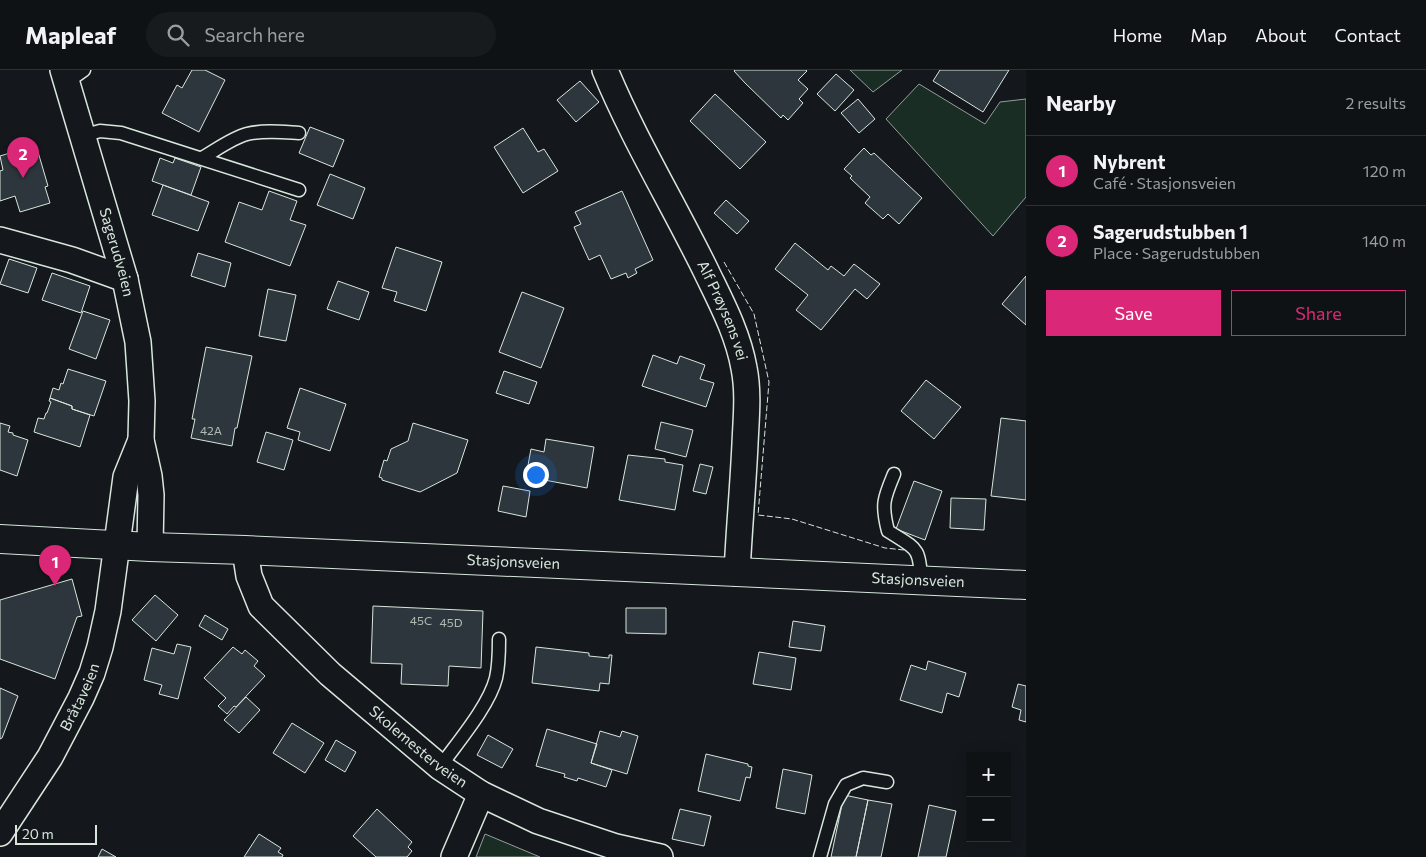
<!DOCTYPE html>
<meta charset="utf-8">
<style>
:root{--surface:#0f1215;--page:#181b1e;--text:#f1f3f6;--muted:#9b9ea0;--line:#2f3234;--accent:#db2777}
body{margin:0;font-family:Commissioner,sans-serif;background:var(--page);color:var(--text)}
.controls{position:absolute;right:15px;bottom:15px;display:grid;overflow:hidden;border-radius:0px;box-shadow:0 2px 12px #0003}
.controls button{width:45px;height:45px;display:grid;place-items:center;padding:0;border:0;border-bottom:1px solid var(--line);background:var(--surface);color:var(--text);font:25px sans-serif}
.scale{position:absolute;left:15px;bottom:12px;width:82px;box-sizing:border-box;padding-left:5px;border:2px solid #d8e6dc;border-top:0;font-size:14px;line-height:18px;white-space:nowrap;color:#d8e6dc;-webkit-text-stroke:4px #14181c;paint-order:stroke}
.you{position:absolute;left:535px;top:404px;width:18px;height:18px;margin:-12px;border:4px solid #fff;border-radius:50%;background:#1a73e8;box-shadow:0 0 0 8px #1a73e833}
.badge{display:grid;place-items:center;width:32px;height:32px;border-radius:50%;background:var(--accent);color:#fff;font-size:16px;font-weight:700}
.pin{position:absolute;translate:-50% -41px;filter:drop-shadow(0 1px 2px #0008)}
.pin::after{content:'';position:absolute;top:26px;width:18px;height:15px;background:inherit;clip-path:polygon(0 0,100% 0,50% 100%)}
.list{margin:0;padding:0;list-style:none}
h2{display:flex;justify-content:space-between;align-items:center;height:65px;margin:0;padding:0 20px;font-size:21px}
h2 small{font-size:16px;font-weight:400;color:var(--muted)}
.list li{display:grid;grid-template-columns:32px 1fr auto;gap:15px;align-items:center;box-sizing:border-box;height:70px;padding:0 20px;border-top:1px solid var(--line)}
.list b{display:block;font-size:19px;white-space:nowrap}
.list p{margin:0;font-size:16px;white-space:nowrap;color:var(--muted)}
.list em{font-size:16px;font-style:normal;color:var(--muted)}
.actions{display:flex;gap:10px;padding:15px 20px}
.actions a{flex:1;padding:11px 0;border:1px solid var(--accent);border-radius:0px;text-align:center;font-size:18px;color:var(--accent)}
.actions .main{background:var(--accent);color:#fff}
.icon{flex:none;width:28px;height:28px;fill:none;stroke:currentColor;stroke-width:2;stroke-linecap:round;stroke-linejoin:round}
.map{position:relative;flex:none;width:1026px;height:787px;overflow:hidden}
header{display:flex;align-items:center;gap:30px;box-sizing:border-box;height:70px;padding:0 25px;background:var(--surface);border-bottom:1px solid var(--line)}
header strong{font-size:24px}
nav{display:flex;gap:28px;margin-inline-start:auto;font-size:18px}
.search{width:350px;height:45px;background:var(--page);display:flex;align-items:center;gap:12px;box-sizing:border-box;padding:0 18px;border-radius:28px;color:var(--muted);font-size:19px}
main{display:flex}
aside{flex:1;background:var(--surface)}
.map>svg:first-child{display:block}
.green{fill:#1a2d24;stroke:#939e99}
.building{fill:#2c363c;stroke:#d8e6dc}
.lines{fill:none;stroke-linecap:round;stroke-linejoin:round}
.service-casing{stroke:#d8e6dc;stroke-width:15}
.minor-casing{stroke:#d8e6dc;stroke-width:28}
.secondary-casing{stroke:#d8e6dc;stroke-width:30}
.service{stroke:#14181c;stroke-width:12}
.minor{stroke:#14181c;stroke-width:25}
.secondary{stroke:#14181c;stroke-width:28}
.fence{stroke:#d8e6dc;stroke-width:1;stroke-dasharray:6 2.5;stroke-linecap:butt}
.labels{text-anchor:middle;stroke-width:4;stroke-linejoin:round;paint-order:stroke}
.number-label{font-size:12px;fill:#adbab4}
.street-label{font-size:15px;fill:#d8e6dc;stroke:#14181c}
</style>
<header>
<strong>Mapleaf</strong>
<div class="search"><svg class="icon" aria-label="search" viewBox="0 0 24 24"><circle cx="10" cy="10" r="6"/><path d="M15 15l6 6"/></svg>Search here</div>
<nav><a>Home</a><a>Map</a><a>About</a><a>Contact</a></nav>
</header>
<main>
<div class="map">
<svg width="1026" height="787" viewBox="0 0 1026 787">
<rect width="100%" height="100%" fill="#14181c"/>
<!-- green -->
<path class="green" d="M850 0H902L873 22Z
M919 14 985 54 1000 32 1026 29V127L993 166 886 49Z
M485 764 540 787H476Z"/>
<!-- building -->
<path class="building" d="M192 0H205L225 10 199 62 162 43 177 15 182 18Z
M735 0H806L807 1 798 10 808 19 799 29 803 33 788 50 783 45 781 48 745 13 734 1Z
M940 0H1009L983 42 933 11Z
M836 4 854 20 835 41 817 24Z
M580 11 599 32 576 52 557 30Z
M715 24 766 72 740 99 690 51Z
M858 29 875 49 859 63 841 43Z
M310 57 344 70 333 97 299 83Z
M523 58 538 82 544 79 558 101 523 123 494 77Z
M36 75 48 116 45 117 50 133 20 142 15 126 0 131V101L3 100 0 86Z
M864 78 871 85 874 83 922 128 899 154 888 144 883 149 865 133 870 127 850 108 852 106 844 99Z
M160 88 173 93 175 88 201 97 191 125 152 111Z
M330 104 365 118 353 149 317 135Z
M163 115 209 132 198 161 152 145Z
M269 121 297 131 290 150 306 155 290 196 225 172 239 132 262 140Z
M622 121 653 190 635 199 637 203 628 208 626 203 611 209 600 185 589 190 574 157 581 154 575 142Z
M726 130 749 151 737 164 714 143Z
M795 173 828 200 831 196 844 206 854 194 880 214 867 229 855 219 821 260 796 240 808 225 775 199Z
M396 177 442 192 426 241 394 231 397 222 382 218Z
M198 183 231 193 225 217 191 206Z
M9 189 37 198 28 223 0 214Z
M52 203 90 216 81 243 42 230Z
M1026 206V255L1002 234Z
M338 211 369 222 359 250 327 239Z
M268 219 296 225 286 271 259 266Z
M522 222 564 238 541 298 499 282Z
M83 241 110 250 96 289 69 279Z
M206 277 252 286 237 358H235L232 376 191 368 195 349H192Z
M653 285 677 294 680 286 705 295 700 309 714 313 706 337 642 316Z
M68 299 106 311 94 346 72 339V336L50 328 53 318 59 320 61 313 63 314Z
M504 301 537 312 529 334 496 323Z
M926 310 961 337 934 369 901 341Z
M300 318 346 334 330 381 298 370 300 362 287 358Z
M50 328 72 336V339L90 345 80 377 34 362 38 348 44 349 46 343H47L51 332 49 331Z
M1001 348 1026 351V430L991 426Z
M661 352 693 360 686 387 655 379Z
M0 353 10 356 8 362 13 363V365L28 370 17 406 0 400Z
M413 353 468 370 457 403 420 422 382 410V408L379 407 384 390 387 391 391 379 408 371Z
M266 362 293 370 284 400 257 392Z
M546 369 594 377 587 418 539 409V408L526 406 531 379 544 382Z
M628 385 665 389V392L683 395 675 440 619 430Z
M700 394 713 397 706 424 693 421Z
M914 411 942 421 925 470 896 459Z
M503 416 530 421 526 447 498 441Z
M951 428 986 429 984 460 950 458Z
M72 509 82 546 77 547 55 609 0 589V530Z
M155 525 178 545 156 571 132 550Z
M373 536 483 541 481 598 449 596 448 616 401 614 402 594 371 593Z
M626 538H666V564L626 563Z
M205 545 228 559 222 570 199 556Z
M793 551 825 556 821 581 789 577Z
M177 574 191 577 178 629 159 624 162 615 144 610 152 578 174 584Z
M233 577 242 584 245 580 258 591 254 596 265 606 236 637 234 636 227 644 218 636 226 628 204 608Z
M536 577 589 583V586L609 588V585H612L609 614 600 613 599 621 532 613Z
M759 582 796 588 791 620 753 614Z
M928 591 966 603 959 627 947 623 942 643 900 630 911 595 926 600Z
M1018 614 1026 616V652L1019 650 1021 640 1012 637Z
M0 618 18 626 2 668 0 669Z
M246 627 260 640 239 663 224 650Z
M292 653 324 673 305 703 273 683Z
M547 659 597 674 591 693 612 700 606 717 578 708 577 711 564 707 565 704 536 696Z
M600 661 620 667 622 661 638 666 627 704 591 693Z
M488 665 513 679 502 698 477 685Z
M336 670 356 682 345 702 325 690Z
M706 684 748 694V696L752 697 750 708 746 707 740 731 698 721Z
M783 699 812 705 805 744 776 738Z
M844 725 868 730 856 787H831Z
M868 730 892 734 881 787H856Z
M929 735 956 741 946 787H918Z
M377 739 412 772 408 777 412 781 407 787H376L353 766Z
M680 739 711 746 704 776 672 769Z
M259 764 281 778 278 782 283 785 282 787H244Z
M102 779 116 787H98Z"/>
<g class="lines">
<!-- service casing -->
<g class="service-casing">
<path id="service" d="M67 12 84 0
M82 66 100 61 121 63 299 120
M202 88C216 80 232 68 247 64 264 60 282 62 299 63
M894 404C884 428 881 434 888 461 916 479 920 476 921 511
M440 697C457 673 489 636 496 608 499 595 499 582 499 569
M820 787 835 734 846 715 863 708 887 712"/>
</g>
<!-- minor casing -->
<g class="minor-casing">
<g id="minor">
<path id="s1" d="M63 0 125 209 138 272 142 331 141 370 149 406 151 425 150 477"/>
<path id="s2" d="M605 0C634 70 674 135 707 203 722 234 738 264 744 298 749 323 746 349 745 374 743 417 739 460 737 503"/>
<path d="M0 170 72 190 125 209"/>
<path id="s3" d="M245 480 249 506 261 536 330 604 440 697 481 724 538 751 616 777 660 787"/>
<path id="s4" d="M0 763 50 687 81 628 92 603 100 577 108 541 126 407 141 370"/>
<path d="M454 787 481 724"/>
</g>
</g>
<!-- secondary casing -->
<g class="secondary-casing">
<g id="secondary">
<path id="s5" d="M0 469 150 477 245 480 1026 515"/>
</g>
</g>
<!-- service -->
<use href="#service" class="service"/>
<!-- minor -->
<use href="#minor" class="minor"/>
<!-- secondary -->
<use href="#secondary" class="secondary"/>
<!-- fence -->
<path class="fence" d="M724 192 754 244 769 312 758 445 792 449 885 478 904 480"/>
</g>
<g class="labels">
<!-- number labels -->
<g class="number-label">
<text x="211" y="365">42A</text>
<text x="421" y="555">45C</text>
<text x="451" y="557">45D</text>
</g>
<!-- street labels -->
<g class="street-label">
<text dy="5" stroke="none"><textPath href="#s1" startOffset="190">Sagerudveien</textPath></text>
<text dy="5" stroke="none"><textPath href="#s2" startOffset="268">Alf Prøysens vei</textPath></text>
<text dy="5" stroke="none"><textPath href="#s5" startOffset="514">Stasjonsveien</textPath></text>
<text dy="5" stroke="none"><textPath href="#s5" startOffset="919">Stasjonsveien</textPath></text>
<text dy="5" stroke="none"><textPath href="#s4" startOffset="158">Bråtaveien</textPath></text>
<text dy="5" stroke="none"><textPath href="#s3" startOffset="270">Skolemesterveien</textPath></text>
</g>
</g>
</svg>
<div class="controls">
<button>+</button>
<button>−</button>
</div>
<div class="scale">20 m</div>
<div class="you"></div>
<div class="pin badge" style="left:55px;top:516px">1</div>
<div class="pin badge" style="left:23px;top:108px">2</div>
</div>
<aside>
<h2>Nearby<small>2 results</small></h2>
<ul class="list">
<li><span class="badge">1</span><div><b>Nybrent</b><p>Café · Stasjonsveien</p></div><em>120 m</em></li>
<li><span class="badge">2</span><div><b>Sagerudstubben 1</b><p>Place · Sagerudstubben</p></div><em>140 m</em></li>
</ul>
<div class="actions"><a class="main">Save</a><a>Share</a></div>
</aside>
</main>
